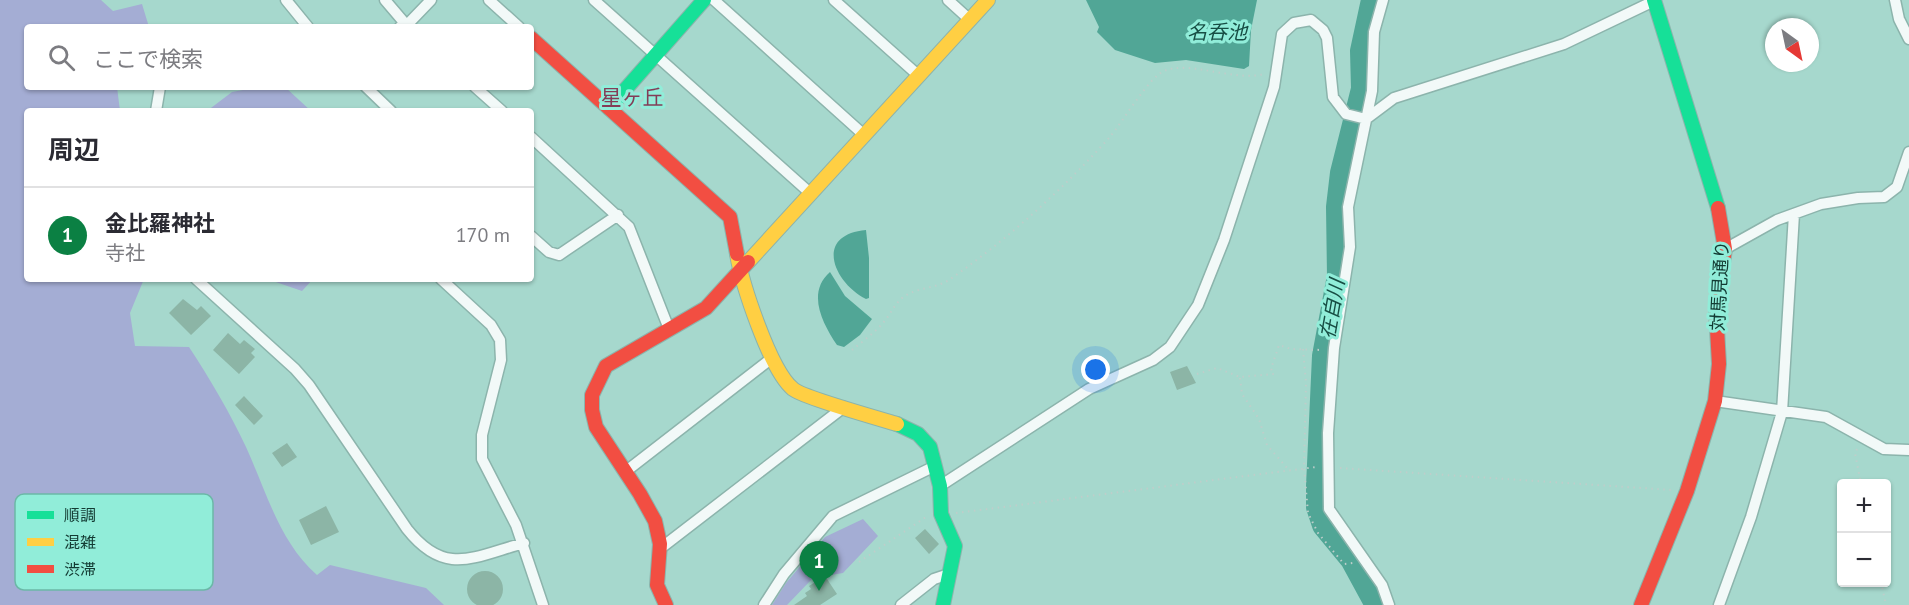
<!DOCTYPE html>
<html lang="ja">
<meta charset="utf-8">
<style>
:root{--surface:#fff;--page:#f7f7f7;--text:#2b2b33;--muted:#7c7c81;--line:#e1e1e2;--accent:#0b8043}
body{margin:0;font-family:"PT Sans","Noto Sans JP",sans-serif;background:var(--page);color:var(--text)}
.controls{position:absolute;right:18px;bottom:18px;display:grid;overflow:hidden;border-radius:6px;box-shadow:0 2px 4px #0004}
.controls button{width:54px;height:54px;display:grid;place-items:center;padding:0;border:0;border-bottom:2px solid var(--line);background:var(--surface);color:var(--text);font:30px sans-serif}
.compass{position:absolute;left:1765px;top:18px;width:54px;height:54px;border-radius:50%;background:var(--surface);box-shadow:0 2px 4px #0004;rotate:147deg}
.you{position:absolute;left:1096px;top:370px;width:21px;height:21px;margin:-15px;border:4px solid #fff;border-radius:50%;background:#1a73e8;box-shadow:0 0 0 9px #1a73e833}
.badge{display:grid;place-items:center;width:39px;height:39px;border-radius:50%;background:var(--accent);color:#fff;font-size:20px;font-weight:700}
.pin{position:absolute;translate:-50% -50px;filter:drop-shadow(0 2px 3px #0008)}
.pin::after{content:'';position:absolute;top:32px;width:21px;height:18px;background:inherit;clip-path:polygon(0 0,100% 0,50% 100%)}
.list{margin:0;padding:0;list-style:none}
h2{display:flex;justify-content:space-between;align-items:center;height:78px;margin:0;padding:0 24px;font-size:26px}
h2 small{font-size:20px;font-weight:400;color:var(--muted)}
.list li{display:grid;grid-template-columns:39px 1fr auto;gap:18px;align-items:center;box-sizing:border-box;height:96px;padding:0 24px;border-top:2px solid var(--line)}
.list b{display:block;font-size:22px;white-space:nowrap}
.list p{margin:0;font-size:20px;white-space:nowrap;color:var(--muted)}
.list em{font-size:20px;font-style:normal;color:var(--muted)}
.icon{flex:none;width:33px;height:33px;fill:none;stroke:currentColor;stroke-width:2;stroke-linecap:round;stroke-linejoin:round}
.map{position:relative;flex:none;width:1909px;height:605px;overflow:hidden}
.search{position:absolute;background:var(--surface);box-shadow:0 2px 4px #0004;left:24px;top:24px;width:510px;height:66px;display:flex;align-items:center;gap:15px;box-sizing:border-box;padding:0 21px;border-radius:6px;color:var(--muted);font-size:22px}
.panel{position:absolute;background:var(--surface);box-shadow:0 2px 4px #0004;left:24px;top:108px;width:510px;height:174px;border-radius:6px}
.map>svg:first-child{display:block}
.forest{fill:#a4add4}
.water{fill:#51a696}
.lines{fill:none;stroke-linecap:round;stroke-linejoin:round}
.river{stroke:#51a696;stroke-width:24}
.building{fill:#8cb5a6}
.street-casing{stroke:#8cb4ac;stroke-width:13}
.fast-casing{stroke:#8cb4ac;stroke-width:16}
.slow-casing{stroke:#8cb4ac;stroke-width:16}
.jam-casing{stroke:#8cb4ac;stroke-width:16}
.path{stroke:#bececa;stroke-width:2;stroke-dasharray:1.5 4.5;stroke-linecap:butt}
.street{stroke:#f2f9f8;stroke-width:10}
.fast{stroke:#16e098;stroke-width:14}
.slow{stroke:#ffcf43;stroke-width:14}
.jam{stroke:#f24e42;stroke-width:14}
.labels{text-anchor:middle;stroke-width:6;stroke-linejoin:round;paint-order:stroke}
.street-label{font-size:18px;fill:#133b33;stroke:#91edd9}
.water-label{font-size:20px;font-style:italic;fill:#174e44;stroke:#91edd9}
.quarter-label{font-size:21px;fill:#833d57;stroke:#91edd9}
.key{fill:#91edd9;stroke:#6bb8a7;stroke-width:1.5}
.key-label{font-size:16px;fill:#133b33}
</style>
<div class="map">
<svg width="1909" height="605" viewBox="0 0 1909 605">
<rect width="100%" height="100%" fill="#a6d8cd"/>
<!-- forest -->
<path class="forest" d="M0 0H101L113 11 142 4 149 27H27V87H117L120 111H27V279H144L130 313 135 346 189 347C210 379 230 413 246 447 266 491 280 543 317 575L330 565 426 588 444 605H0Z
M258 87H285L311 111H207L232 92Z
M267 279H313L302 291Z
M863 519 878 536 843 573 813 578 787 605H772L786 583 825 537Z"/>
<!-- water -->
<path class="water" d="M1086 0H1257L1251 30 1249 66 1244 69 1186 60 1155 63 1115 50 1097 32 1099 27Z
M866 230 869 258V298L866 299C834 283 813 235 866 230Z
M830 272 845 296 872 319 860 335 844 347 837 345C823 324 806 293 830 272Z"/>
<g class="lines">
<!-- river -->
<path class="river" d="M1373 0 1362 51 1363 89 1342 173 1338 207 1339 276 1324 356 1318 486V507L1324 525 1352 559 1377 605"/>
</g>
<!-- building -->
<path class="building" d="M183 299 197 310 201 306 211 316 191 335 169 313Z
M228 333 240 344 244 340 255 349 251 353 255 357 239 374 213 350Z
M1187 366 1196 383 1177 390 1170 372Z
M244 396 263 416 254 425 235 405Z
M287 443 297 457 282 467 272 453Z
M326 506 339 532 311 545 299 520Z
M925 529 939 544 929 554 915 538Z
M467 589a18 18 0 1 1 36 0a18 18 0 1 1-36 0Z
M825 576 837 594 820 605H794L807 596 805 593 811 589 809 586Z"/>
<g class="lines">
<!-- street casing -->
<g class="street-casing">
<path id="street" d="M286 0 308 27
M385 0 408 27
M489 0 519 27
M594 0 810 193
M714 0 864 135
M834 0 919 76
M948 0 970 20
M1383 0 1374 32 1372 91 1348 207 1350 247 1334 348 1328 433 1329 509 1382 585 1389 605
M1895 0 1899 19 1909 39
M400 27 406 26 431 0
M366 87 391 111
M475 87 502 111
M156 111 160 87
M1366 119 1394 98 1564 44 1654 1
M531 137 629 227 669 329
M531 236 549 252 559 255 618 215
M1725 249 1777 220 1821 204 1858 198 1884 197 1897 187 1909 152
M196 279 295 369 309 385 407 529C445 577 473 557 524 543
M441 279 491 325 500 340 501 360 482 435V459L516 525 543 605
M1715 401 1826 417 1884 449 1909 450
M625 472 772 358
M940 486 1089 389 1153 360 1170 347 1198 305 1224 240 1274 87 1282 34 1294 23 1311 20 1323 30 1327 38 1333 97 1346 114 1366 119
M661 548 844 407
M764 605 784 574 833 516 935 466
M901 605 934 579 949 574
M1719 605 1751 517 1782 412 1794 214"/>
</g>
<!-- fast casing -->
<g class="fast-casing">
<path id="fast" d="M1654 0 1718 208
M609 108 704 0
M897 424 918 434 930 447 940 486 941 514 955 546 943 605"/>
</g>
<!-- slow casing -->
<g class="slow-casing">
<path id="slow" d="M737 254C742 284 770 370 793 389 802 397 880 419 897 424
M748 262 988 0"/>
</g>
<!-- jam casing -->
<g class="jam-casing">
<path id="jam" d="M531 38 730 217 737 254
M666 605 657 585 660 544 655 521 640 494 596 427 592 410V395L606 366 706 308 748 262
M1641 605 1687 491 1715 401 1719 364 1716 311 1725 249 1718 208"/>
</g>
<!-- path -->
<path class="path" d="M1303 349 1306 383 1304 467 1308 513 1318 533 1344 564 1353 563
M852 350C862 342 874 333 883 323 890 315 894 305 902 298 916 287 935 289 949 280 1008 239 1061 191 1109 138 1122 123 1149 77 1164 71 1189 60 1235 82 1264 74
M1197 374 1217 368 1240 377 1274 374 1271 369 1279 345 1291 349 1322 350
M1240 378 1242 394 1259 419 1267 445 1288 469
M1857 449 1855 453 1861 484
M1340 468 1672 490
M956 513 1316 467
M859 562 926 517
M1881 582 1886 605"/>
<!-- street -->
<use href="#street" class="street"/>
<!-- fast -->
<use href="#fast" class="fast"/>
<!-- slow -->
<use href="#slow" class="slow"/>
<!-- jam -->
<use href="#jam" class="jam"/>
</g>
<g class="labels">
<!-- street labels -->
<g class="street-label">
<text transform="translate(1720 286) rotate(-87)" y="6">対馬見通り</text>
</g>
<!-- water labels -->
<g class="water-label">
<text x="1217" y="39">名呑池</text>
<text transform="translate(1332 309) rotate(-80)" y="7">在自川</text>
</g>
<!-- quarter labels -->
<g class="quarter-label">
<text x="632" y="105">星ヶ丘</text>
</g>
</g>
<!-- legend -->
<rect x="15" y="494" width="198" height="96" rx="9" class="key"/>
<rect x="27" y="511" width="27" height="8" fill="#16e098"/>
<rect x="27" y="538" width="27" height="8" fill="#ffcf43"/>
<rect x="27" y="565" width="27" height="8" fill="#f24e42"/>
<g class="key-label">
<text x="64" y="521">順調</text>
<text x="64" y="548">混雑</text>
<text x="64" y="575">渋滞</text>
</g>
</svg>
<div class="controls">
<button>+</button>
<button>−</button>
</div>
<svg class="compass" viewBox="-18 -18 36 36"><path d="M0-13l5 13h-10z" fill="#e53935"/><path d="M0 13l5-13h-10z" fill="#7c7c81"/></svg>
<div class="you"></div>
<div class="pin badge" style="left:819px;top:591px">1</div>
<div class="search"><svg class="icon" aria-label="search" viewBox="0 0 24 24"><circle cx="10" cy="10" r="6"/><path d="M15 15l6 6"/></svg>ここで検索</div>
<section class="panel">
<h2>周辺<small></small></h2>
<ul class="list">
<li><span class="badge">1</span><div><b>金比羅神社</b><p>寺社</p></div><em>170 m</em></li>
</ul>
</section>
</div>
